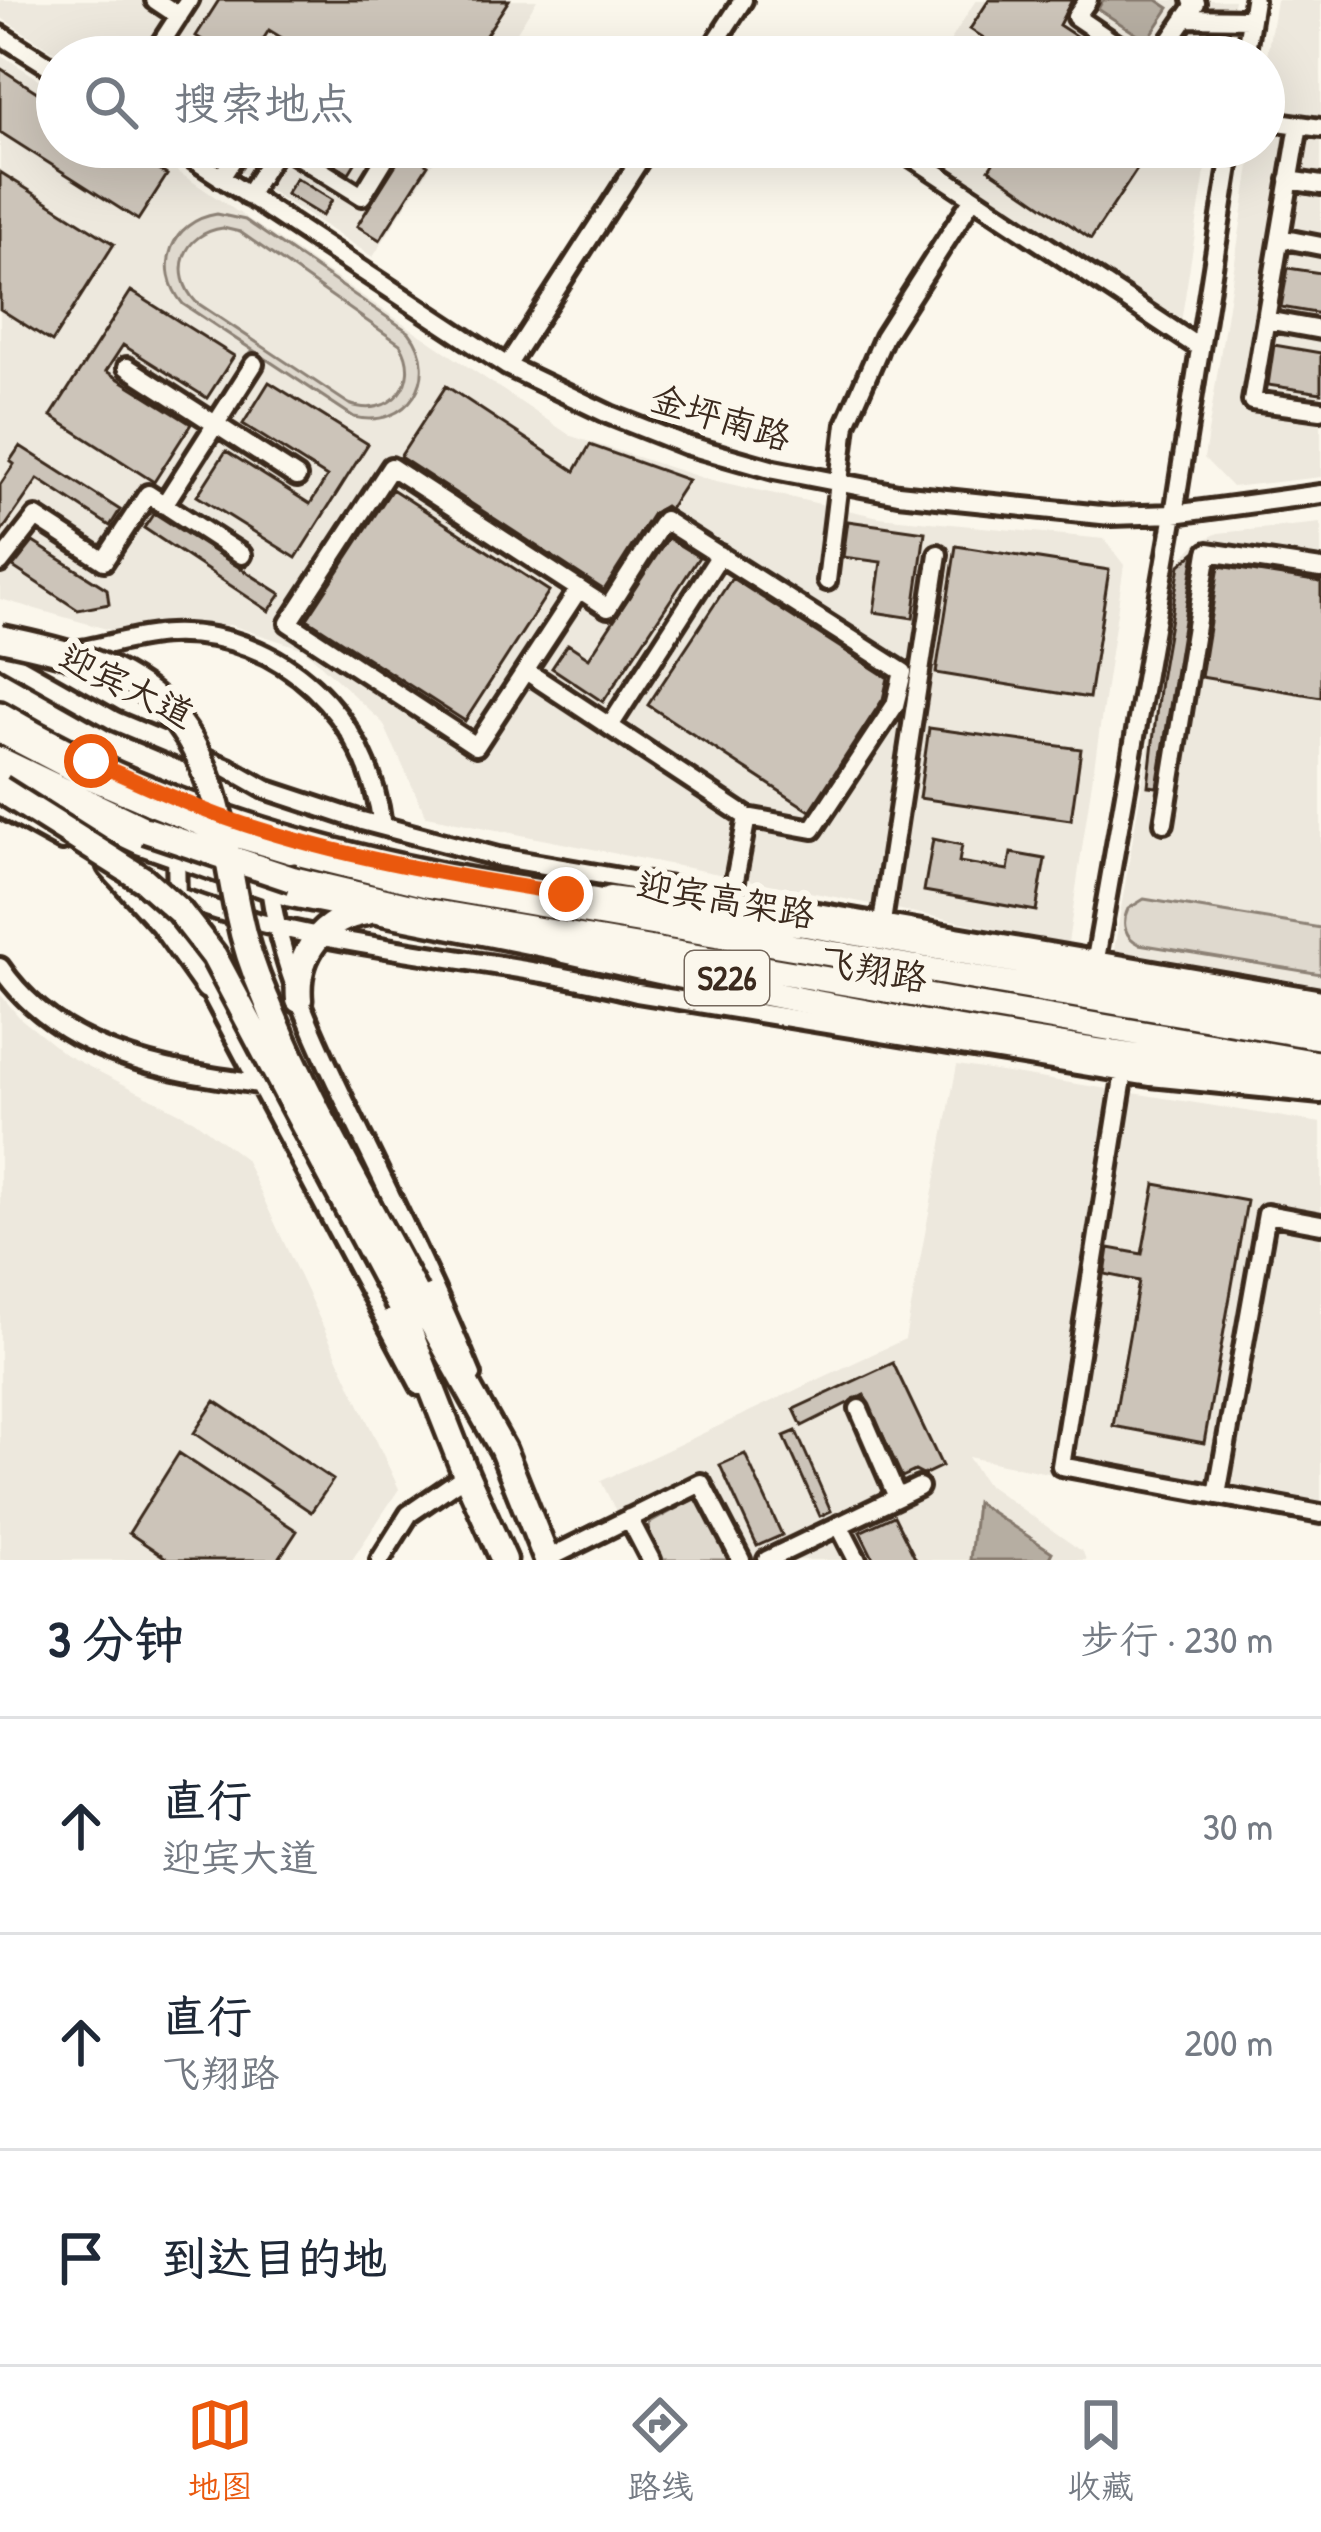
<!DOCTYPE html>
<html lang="zh">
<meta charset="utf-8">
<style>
:root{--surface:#fff;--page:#f6f6f7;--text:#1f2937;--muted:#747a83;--line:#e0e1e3;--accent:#ea580c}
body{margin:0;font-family:"Patrick Hand","LXGW WenKai TC",sans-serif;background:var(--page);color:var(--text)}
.stop{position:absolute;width:36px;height:36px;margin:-27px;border:9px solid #ea580c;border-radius:50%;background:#fff}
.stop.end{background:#ea580c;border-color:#fff;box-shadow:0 3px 12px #0008}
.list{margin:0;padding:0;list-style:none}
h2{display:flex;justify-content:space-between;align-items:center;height:156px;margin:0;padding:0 48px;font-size:51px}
h2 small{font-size:39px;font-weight:400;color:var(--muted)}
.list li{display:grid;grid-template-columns:78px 1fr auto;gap:36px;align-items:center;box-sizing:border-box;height:216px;padding:0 48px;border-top:3px solid var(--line)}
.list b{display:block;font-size:45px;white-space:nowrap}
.list p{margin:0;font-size:39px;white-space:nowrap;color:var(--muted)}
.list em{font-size:39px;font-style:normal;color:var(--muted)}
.icon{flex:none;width:66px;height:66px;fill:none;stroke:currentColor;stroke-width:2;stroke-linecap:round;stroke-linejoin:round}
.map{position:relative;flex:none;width:1321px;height:1560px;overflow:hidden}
.search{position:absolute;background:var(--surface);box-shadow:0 12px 48px #0002;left:36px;right:36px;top:36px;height:132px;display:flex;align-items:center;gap:30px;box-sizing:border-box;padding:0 42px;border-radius:66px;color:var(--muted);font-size:45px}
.sheet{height:804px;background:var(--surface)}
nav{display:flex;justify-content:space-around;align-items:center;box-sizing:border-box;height:168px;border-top:3px solid var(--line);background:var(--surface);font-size:33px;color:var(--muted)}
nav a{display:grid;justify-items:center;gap:6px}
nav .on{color:var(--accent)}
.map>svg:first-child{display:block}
.built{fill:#ede8dd}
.green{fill:#dfd9ce;stroke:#8d8276;stroke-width:3;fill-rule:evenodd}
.water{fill:#b6aea2;stroke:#85796d;stroke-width:3}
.building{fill:#ccc4b9;stroke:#3b2a1e;stroke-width:3}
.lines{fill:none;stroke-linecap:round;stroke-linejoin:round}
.minor-casing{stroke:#3b2a1e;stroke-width:26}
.major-casing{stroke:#3b2a1e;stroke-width:30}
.highway-casing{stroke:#3b2a1e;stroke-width:33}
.minor{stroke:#fbf7ec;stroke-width:16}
.major{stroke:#fbf7ec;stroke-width:21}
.highway{stroke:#fbf7ec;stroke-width:24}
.highway-bridge-casing{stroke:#3b2a1e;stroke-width:33;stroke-linecap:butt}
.highway-bridge{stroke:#fbf7ec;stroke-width:24}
.route{stroke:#ea580c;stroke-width:15}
.labels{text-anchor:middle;stroke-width:12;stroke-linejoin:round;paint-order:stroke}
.shield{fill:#fbf7ec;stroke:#75685c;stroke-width:3}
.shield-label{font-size:33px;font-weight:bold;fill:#3b2a1e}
.street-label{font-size:36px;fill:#3b2a1e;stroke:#fbf7ec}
</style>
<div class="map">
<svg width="1321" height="1560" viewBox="0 0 1321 1560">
<rect width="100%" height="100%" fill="#fbf7ec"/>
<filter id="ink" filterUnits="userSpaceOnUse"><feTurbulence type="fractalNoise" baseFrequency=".00833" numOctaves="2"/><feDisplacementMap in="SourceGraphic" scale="24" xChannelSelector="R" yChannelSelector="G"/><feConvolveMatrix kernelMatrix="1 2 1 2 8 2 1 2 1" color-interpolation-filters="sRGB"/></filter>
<g filter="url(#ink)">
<!-- built -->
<path class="built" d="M0 0H537L501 57H62L0 17Z
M976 0H1234L1224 57H940Z
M1276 0H1321V477L1232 487 1204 458 1253 147H1264V74Z
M0 54 57 91V147H141L571 436 703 478 879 517 1104 539 1124 565 1068 943 426 816 383 723 304 649 230 625 110 630 0 599Z
M202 147H443L373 257Z
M920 147H1209L1181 322Z
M1321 523V992L1113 956 1180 560 1197 543 1218 533Z
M0 994 20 1018 66 1055 194 1120 245 1159 399 1489 352 1560H0Z
M957 1065 1321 1123V1528L968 1457 985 1483 1083 1552 1086 1560H640L601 1481 905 1339Z"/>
<!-- green -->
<path class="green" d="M217 214 245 220 409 332C443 376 407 430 354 417L183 304C153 268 171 221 217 214ZM223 228 240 232 400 344C423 381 390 420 349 404L196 302C169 273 183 233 223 228Z
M1144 899 1321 928V974L1139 944C1125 937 1121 924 1128 909Z
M697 1497 703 1501 732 1560H663L648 1529 650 1523Z"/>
<!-- water -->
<path class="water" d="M1103 0H1157L1169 8 1147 41 1098 9Z
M976 1502 1052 1552 1048 1560H970Z"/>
<!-- building -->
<path class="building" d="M219 0H509L478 47 494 57H313L269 30 252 57H229L196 36Z
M989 0H1072L1059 25 1108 57H1013L970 29Z
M0 68 57 105V147H123L167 175 138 220 0 132Z
M307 147H365L349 173Z
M1003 147H1106L1138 168 1091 239 989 169Z
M405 150 428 165 380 240 357 226Z
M0 172 114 244 52 342 0 309Z
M296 178 332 200 322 216 286 194Z
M1288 268 1321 273V314L1281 307Z
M131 291 234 356 207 398 123 345 106 371 191 424 154 482 51 416Z
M1274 345 1321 353V393L1268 385Z
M269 382 368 444 296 558 197 496 226 451 310 504 327 477 243 424Z
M446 386 575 471 590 445 688 480 669 509 665 506 653 513 604 590 400 457Z
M20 446 120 510 110 526 38 479 0 534V485L14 464 10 461Z
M392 489 549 591 465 721 307 619Z
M154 513 281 594 269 611 144 528Z
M848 521 925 532 913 618 874 612 881 562 843 557Z
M668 538 699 557 603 702 552 668 568 644 589 658Z
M33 542 107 589 109 604 78 610 13 567Z
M956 546 1109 570 1089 698 936 673Z
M1195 552 1157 787 1148 786 1160 680 1180 565Z
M1219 566 1321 582V697L1201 677Z
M732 578 888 678 883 699 810 811 648 705Z
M929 728 1081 749 1071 820 919 798Z
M933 839 962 845 959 862 1008 870 1011 853 1045 859 1036 911 924 891Z
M1155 1184 1247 1201 1204 1443 1113 1426 1139 1281 1105 1274 1109 1248 1142 1254Z
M893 1363 942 1466 923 1475 915 1471 902 1477 864 1395 802 1426 794 1409Z
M215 1401 333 1480 311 1512 194 1433Z
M796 1431 831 1511 820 1516 784 1436Z
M179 1453 297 1531 278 1560H169L129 1533Z
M745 1454 782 1535 757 1546 720 1465Z
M894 1516 916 1560H874L860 1532Z"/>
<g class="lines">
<!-- minor casing -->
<g class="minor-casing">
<path id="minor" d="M155 0 179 16
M1088 0 1076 17 1135 57
M1185 18 1251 19
M0 35 57 71
M193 53 199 57
M152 57 189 0
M706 57 743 0
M1159 57 1196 3 1192 0
M1245 57 1254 0
M1264 120 1321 128
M1299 125 1252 401 1321 410
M175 147 507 366 610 415 686 445 774 470 898 494 1111 516 1174 514 1321 494
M283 147 362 196 392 147
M897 147 1200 348
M221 178 241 147
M1289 180 1321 185
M248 196 278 147
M1280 238 1321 246
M1266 320 1321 330
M507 366 648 147
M127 367 297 477
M164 505 254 364
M0 563 36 517 104 561 148 494 242 555
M827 581 846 424 884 337 973 198
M69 652C103 648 135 635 169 634 283 630 369 718 382 826
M0 656 115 721 228 768 265 789 362 821 498 857 1321 999
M526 671 747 817 813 829 895 705 903 672 664 520 608 608 391 467 289 623 476 746 579 589
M610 726 720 555
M0 807 62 841
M1164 823 1208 552 1321 569
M176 848 177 906
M269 879C279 972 323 1056 363 1139 401 1217 439 1295 472 1375
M166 892C316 953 482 953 637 993L1151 1077 1321 1094
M732 896 747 817
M882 922 938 554
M1096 959 1174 514 1232 147
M0 967C58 1053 163 1071 259 1084
M204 980 420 1386
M1124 1072 1061 1466 1321 1514
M859 1409 897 1497
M1217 1495 1267 1214 1321 1224
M629 1518 651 1560
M839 1525 857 1560
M547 1559 701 1483 741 1560
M380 1560 409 1514 466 1475 462 1468
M767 1560 919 1487"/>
</g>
<!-- major casing -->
<g class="major-casing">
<path id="major" d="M0 713C132 792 281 842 431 872 494 885 559 893 623 904
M0 777 140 843 289 895 581 953"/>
</g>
<!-- highway casing -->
<g class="highway-casing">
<path id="highway" d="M0 730 86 775 152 803
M0 760 146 830
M291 851 429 885 1321 1037
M110 865 163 923 208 986
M292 879 428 911 1321 1064
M609 899 805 924 1321 1014
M565 950C814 1007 1067 1052 1321 1080
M299 1000C295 954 322 919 367 912
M415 1293 503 1450 547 1560
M399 1305 466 1475 504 1560"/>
</g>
<!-- minor -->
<use href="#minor" class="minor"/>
<!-- major -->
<use href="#major" class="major"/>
<!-- highway -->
<use href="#highway" class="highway"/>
<!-- highway-bridge casing -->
<g class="highway-bridge-casing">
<path id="highway-bridge" d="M0 638C59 650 122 664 166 709 219 764 223 842 238 912 244 942 254 972 266 999 307 1101 364 1196 415 1293
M0 789 144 880 179 911 214 956 399 1305
M152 803 214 828 291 851
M146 830 292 879"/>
</g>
<!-- highway-bridge -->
<use href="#highway-bridge" class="highway-bridge"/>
</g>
</g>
<g class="lines" filter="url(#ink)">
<!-- route -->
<path class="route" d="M91 761C134 780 176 800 220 816 331 856 449 875 566 894"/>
</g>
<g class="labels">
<!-- shield labels -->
<rect class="shield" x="685" y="951" width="84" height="54" rx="9"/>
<g class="shield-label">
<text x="727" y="990">S226</text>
</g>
<!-- street labels -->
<g class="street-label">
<text transform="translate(721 417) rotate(17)" y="13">金坪南路</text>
<text transform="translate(127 685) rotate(26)" y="13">迎宾大道</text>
<text transform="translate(726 899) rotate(10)" y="13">迎宾高架路</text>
<text transform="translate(874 969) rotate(10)" y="13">飞翔路</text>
</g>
</g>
</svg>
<div class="stop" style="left:91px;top:761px"></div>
<div class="stop end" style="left:566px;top:894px"></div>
<div class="search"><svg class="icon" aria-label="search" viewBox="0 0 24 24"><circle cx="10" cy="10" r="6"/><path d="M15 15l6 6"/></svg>搜索地点</div>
</div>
<section class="sheet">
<h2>3 分钟<small>步行 · 230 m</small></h2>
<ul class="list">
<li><svg class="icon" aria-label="ahead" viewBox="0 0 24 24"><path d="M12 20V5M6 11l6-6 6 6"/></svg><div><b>直行</b><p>迎宾大道</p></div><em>30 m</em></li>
<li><svg class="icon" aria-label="ahead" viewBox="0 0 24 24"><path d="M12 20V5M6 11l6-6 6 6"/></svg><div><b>直行</b><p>飞翔路</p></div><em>200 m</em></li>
<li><svg class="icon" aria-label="arrive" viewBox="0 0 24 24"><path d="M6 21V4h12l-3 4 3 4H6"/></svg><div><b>到达目的地</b></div></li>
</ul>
</section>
<nav>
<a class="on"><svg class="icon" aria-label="map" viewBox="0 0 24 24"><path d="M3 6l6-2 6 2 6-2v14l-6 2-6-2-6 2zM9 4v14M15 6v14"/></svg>地图</a>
<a><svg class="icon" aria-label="directions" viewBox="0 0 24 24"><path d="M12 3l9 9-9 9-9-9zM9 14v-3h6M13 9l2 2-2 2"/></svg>路线</a>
<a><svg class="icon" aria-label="saved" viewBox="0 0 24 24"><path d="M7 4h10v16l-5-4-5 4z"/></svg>收藏</a>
</nav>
